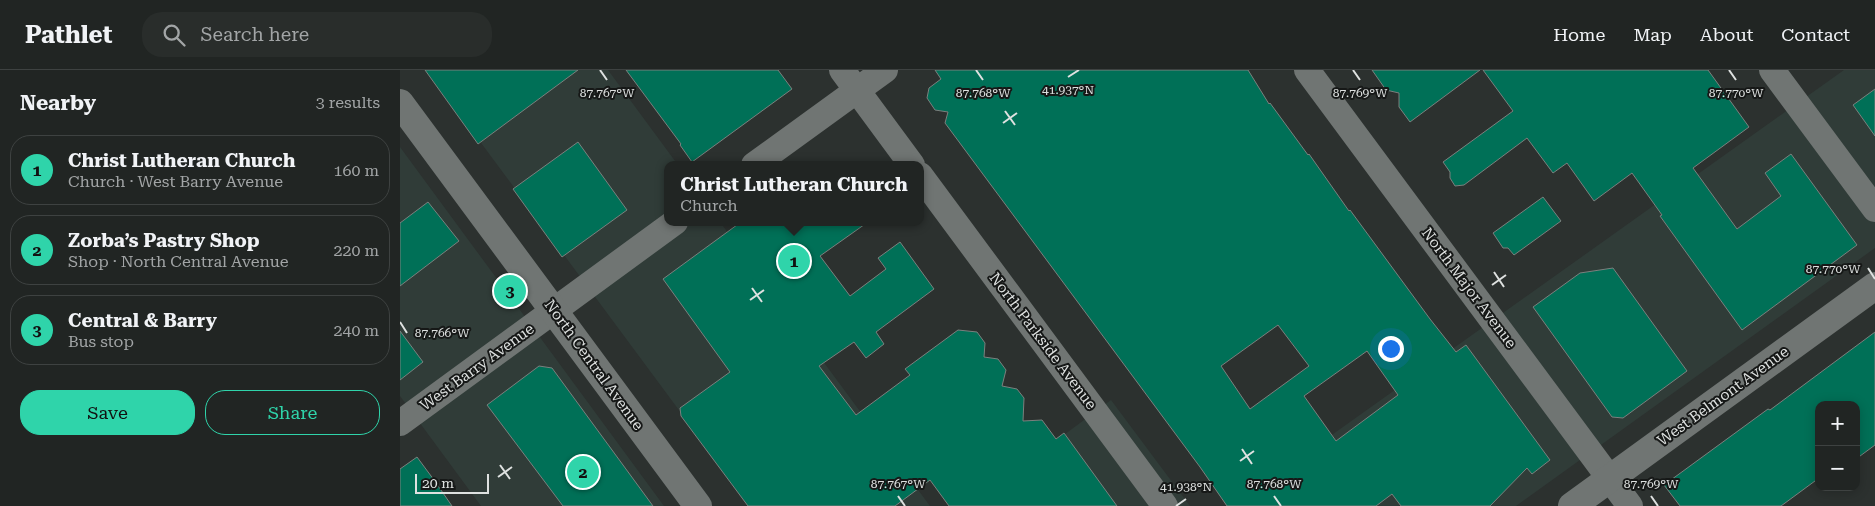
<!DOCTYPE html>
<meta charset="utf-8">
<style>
:root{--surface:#212523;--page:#292d2b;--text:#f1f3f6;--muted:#a2a5a6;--line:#3e4241;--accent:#2fd4aa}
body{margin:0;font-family:"Roboto Serif",serif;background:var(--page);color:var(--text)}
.controls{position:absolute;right:15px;bottom:15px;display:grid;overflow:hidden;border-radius:10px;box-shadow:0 2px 12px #0003}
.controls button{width:45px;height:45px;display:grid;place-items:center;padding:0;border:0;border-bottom:1px solid var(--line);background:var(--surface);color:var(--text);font:25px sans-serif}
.scale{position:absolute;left:15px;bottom:12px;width:74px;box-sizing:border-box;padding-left:5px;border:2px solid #dee1e0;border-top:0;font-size:14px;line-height:18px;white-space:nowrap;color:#dee1e0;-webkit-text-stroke:4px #161817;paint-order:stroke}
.you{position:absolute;left:990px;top:278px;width:18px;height:18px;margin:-12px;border:4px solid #fff;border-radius:50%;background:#1a73e8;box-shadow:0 0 0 8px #1a73e833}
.badge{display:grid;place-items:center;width:32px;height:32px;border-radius:50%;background:var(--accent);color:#111;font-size:16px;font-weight:700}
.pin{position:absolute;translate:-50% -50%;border:2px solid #fff;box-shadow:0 1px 5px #0006}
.popup{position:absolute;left:264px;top:91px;width:260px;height:65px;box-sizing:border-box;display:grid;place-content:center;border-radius:10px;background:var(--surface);filter:drop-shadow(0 1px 4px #0005);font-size:16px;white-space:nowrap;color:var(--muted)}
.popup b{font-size:19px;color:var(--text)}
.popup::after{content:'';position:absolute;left:50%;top:100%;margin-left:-10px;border:10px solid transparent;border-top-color:var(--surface)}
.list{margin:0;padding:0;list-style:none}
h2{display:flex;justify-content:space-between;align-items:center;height:65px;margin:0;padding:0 20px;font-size:21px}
h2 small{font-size:16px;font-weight:400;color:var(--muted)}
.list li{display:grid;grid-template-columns:32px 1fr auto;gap:15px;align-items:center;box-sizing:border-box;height:70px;margin:0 10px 10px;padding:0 10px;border:1px solid var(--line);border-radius:20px}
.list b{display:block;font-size:19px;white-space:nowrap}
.list p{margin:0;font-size:16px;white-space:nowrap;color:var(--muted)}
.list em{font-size:16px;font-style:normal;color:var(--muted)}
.actions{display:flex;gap:10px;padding:15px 20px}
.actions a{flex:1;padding:11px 0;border:1px solid var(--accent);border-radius:20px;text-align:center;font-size:18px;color:var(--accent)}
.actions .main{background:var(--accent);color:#111}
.icon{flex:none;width:28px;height:28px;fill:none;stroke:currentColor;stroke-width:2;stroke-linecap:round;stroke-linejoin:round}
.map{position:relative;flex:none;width:1475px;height:436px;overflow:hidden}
header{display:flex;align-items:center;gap:30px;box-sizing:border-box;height:70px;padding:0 25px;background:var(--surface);border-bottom:1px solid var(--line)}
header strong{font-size:24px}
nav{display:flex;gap:28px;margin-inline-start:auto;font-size:18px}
.search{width:350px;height:45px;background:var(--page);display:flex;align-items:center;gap:12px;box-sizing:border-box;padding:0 18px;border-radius:20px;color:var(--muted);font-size:19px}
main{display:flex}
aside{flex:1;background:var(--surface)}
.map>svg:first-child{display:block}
.built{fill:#303c38}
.building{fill:#007057;stroke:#7b807e;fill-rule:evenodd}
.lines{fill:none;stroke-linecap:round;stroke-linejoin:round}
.street{stroke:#707573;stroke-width:26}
.secondary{stroke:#707573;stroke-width:28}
.ticks{fill:none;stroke:#dee1e0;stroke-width:2}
.labels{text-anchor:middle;stroke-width:4;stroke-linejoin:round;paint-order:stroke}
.street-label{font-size:15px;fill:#dee1e0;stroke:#161817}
.ticks-label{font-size:12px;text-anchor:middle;fill:#dee1e0;stroke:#161817;stroke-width:4;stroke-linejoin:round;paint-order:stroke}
</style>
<header>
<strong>Pathlet</strong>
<div class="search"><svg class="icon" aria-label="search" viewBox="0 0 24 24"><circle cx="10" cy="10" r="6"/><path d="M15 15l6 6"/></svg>Search here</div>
<nav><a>Home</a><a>Map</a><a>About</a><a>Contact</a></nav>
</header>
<main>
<aside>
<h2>Nearby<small>3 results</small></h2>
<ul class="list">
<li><span class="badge">1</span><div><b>Christ Lutheran Church</b><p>Church · West Barry Avenue</p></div><em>160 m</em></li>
<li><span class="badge">2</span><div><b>Zorba’s Pastry Shop</b><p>Shop · North Central Avenue</p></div><em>220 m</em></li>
<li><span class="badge">3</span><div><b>Central &amp; Barry</b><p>Bus stop</p></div><em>240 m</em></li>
</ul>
<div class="actions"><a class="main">Save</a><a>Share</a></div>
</aside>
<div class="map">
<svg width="1475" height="436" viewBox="0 0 1475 436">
<rect width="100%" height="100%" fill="#2c312f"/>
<!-- built -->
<path class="built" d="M27 0H208L278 95H268V152H320L530 436H350Z
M1444 0H1475V178L1116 436H832Z
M0 77 264 436H81L0 326Z
M711 330 790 436H568Z"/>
<!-- building -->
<path class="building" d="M25 0H178L78 74Z
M226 0H378L392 19 292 92 280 75 281 74Z
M535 0H848L869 34 870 33 908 85 909 84 949 141 950 140 1030 249 1056 282 1066 275 1150 390 1132 404 1127 398 1090 436H1001L992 424 976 436H827L800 397 545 53 548 42 535 40 527 28 529 18 541 9ZM878 255 909 296 850 339 821 296ZM967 281 998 325 936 371 904 326Z
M972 0H1080L1010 52 999 37V23L986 20Z
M1083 0H1308L1349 57 1293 98 1337 159 1381 126 1365 103 1391 84 1457 175 1342 260 1260 146 1262 145 1232 103 1194 131 1167 93 1153 103 1127 68 1064 115 1055 116 1050 108V102L1043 92 1113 41Z
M1475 19V66L1453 35Z
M178 72 227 140 162 187 113 119Z
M1143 127 1161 151 1114 185 1108 178H1103L1093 163Z
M28 132 59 171 0 216V153Z
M341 152H468L420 186 450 226 486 199 478 188 500 172 534 219 476 262 484 274 466 288 454 272 419 296 456 345 510 305 505 299 558 260 577 262 585 273 584 287 598 289 606 300 602 316 617 319 624 328 623 351 642 350 656 369 664 363 717 436H549L530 410 495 436H348L281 346 280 338 330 302 263 209Z
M1213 198 1287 301 1223 348 1212 347 1133 237 1180 203Z
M0 261 23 292 0 310Z
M1475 262V375L1456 389V335H1419V408L1381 436H1280L1264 415 1368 339 1370 340Z
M139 296 152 298 253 436H163L87 335Z
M17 387 34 410 52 436H0V399Z"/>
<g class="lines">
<!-- street -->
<path class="street" d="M442 0 512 95
M907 0 1230 436
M1372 0 1475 139
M354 95 485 0
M520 105 765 436
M0 353 275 152"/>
<!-- secondary -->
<path class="secondary" d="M0 33 298 436
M1172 436 1475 216"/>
</g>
<!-- ticks -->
<path class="ticks" d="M200 0 207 10M576 0 583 10M953 0 960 10M1329 0 1336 10M668 7 679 0M605 41 615 55M603 53 617 43M1468 198 1475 209M1094 202 1104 217M1092 215 1106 205M352 218 362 232M350 230 364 220M0 252 7 263M842 379 852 394M840 391 854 381M100 395 110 409M98 407 112 397M498 426 505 436M874 426 881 436M1251 426 1258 436M776 436 786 429"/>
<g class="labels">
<!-- street labels -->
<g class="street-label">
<text transform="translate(1069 218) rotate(53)" y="5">North Major Avenue</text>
<text transform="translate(643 271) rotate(53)" y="5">North Parkside Avenue</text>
<text transform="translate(194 295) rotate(54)" y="5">North Central Avenue</text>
<text transform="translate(77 297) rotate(-36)" y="5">West Barry Avenue</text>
<text transform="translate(1323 326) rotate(-36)" y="5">West Belmont Avenue</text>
</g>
</g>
<g class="ticks-label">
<text x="668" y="24">41.937°N</text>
<text x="583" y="27">87.768°W</text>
<text x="960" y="27">87.769°W</text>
<text x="1336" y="27">87.770°W</text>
<text x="207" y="27">87.767°W</text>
<text x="1433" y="203">87.770°W</text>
<text x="42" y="267">87.766°W</text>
<text x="498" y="418">87.767°W</text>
<text x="874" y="418">87.768°W</text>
<text x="1251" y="418">87.769°W</text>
<text x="786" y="421">41.938°N</text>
</g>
</svg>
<div class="controls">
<button>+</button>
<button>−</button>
</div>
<div class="scale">20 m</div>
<div class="you"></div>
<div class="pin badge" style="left:394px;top:191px">1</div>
<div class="popup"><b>Christ Lutheran Church</b>Church</div>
<div class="pin badge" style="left:183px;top:402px">2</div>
<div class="pin badge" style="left:110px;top:221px">3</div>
</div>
</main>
